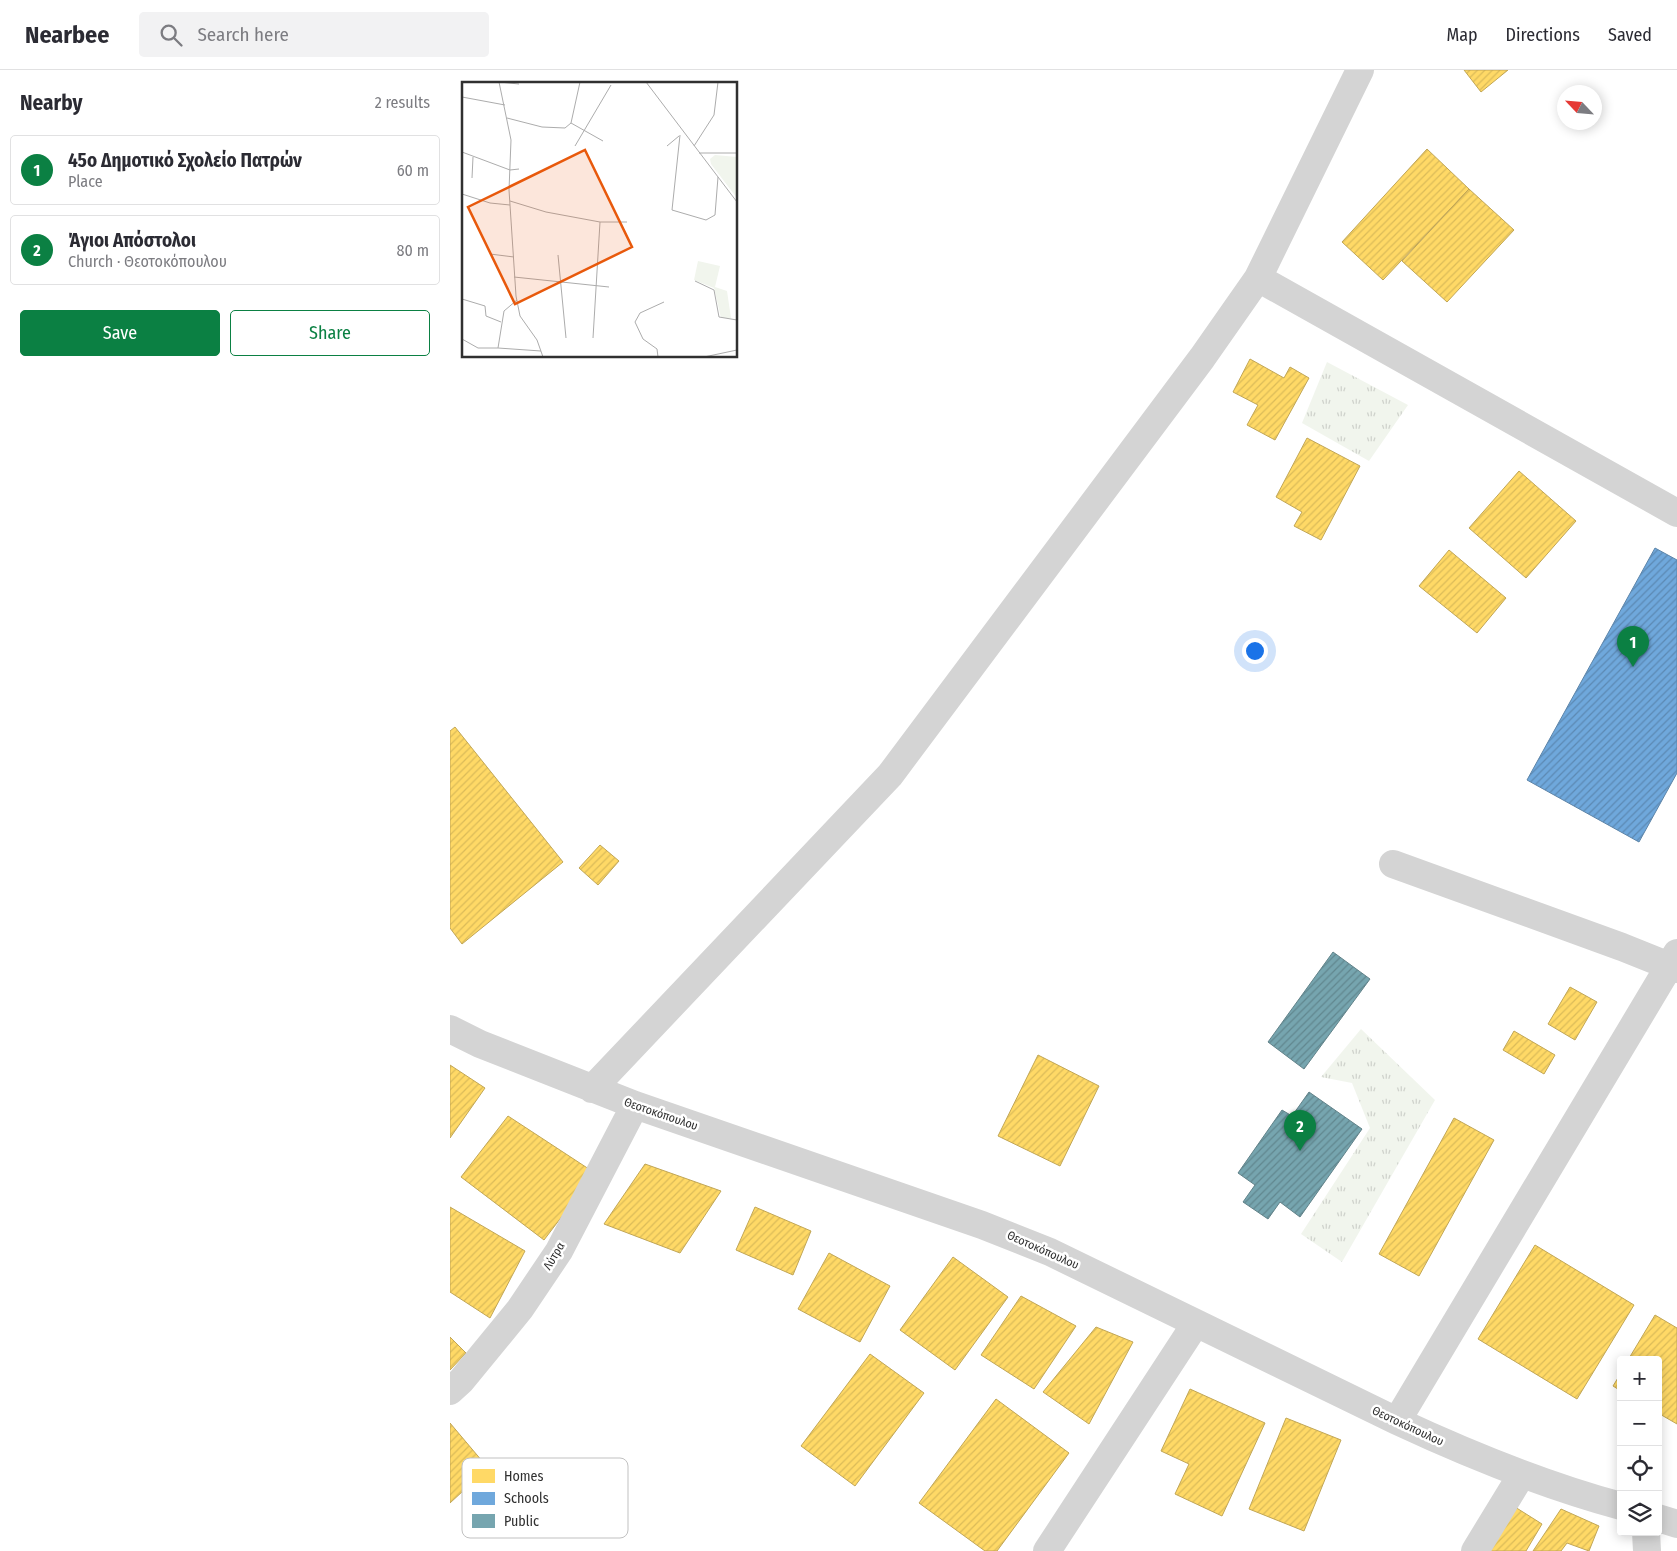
<!DOCTYPE html>
<meta charset="utf-8">
<style>
:root{--surface:#fff;--page:#f2f2f3;--text:#2b2b33;--muted:#7c7c81;--line:#e1e1e2;--accent:#0b8043}
body{margin:0;font-family:"Fira Sans Condensed",sans-serif;background:var(--page);color:var(--text)}
.controls{position:absolute;right:15px;bottom:15px;display:grid;overflow:hidden;border-radius:5px;box-shadow:0 2px 12px #0003}
.controls button{width:45px;height:45px;display:grid;place-items:center;padding:0;border:0;border-bottom:1px solid var(--line);background:var(--surface);color:var(--text);font:25px sans-serif}
.compass{position:absolute;left:1107px;top:15px;width:45px;height:45px;border-radius:50%;background:var(--surface);box-shadow:0 2px 12px #0003;rotate:296deg}
.you{position:absolute;left:804px;top:580px;width:18px;height:18px;margin:-12px;border:4px solid #fff;border-radius:50%;background:#1a73e8;box-shadow:0 0 0 8px #1a73e833}
.badge{display:grid;place-items:center;width:32px;height:32px;border-radius:50%;background:var(--accent);color:#fff;font-size:16px;font-weight:700}
.pin{position:absolute;translate:-50% -41px;filter:drop-shadow(0 1px 2px #0008)}
.pin::after{content:'';position:absolute;top:26px;width:18px;height:15px;background:inherit;clip-path:polygon(0 0,100% 0,50% 100%)}
.list{margin:0;padding:0;list-style:none}
h2{display:flex;justify-content:space-between;align-items:center;height:65px;margin:0;padding:0 20px;font-size:21px}
h2 small{font-size:16px;font-weight:400;color:var(--muted)}
.list li{display:grid;grid-template-columns:32px 1fr auto;gap:15px;align-items:center;box-sizing:border-box;height:70px;margin:0 10px 10px;padding:0 10px;border:1px solid var(--line);border-radius:5px}
.list b{display:block;font-size:19px;white-space:nowrap}
.list p{margin:0;font-size:16px;white-space:nowrap;color:var(--muted)}
.list em{font-size:16px;font-style:normal;color:var(--muted)}
.actions{display:flex;gap:10px;padding:15px 20px}
.actions a{flex:1;padding:11px 0;border:1px solid var(--accent);border-radius:5px;text-align:center;font-size:18px;color:var(--accent)}
.actions .main{background:var(--accent);color:#fff}
.icon{flex:none;width:28px;height:28px;fill:none;stroke:currentColor;stroke-width:2;stroke-linecap:round;stroke-linejoin:round}
.map{position:relative;flex:none;width:1227px;height:1481px;overflow:hidden}
header{display:flex;align-items:center;gap:30px;box-sizing:border-box;height:70px;padding:0 25px;background:var(--surface);border-bottom:1px solid var(--line)}
header strong{font-size:24px}
nav{display:flex;gap:28px;margin-inline-start:auto;font-size:18px}
.search{width:350px;height:45px;background:var(--page);display:flex;align-items:center;gap:12px;box-sizing:border-box;padding:0 18px;border-radius:5px;color:var(--muted);font-size:19px}
main{display:flex}
aside{flex:1;background:var(--surface)}
.map>svg:first-child{display:block}
.grass{fill:url(#grass-tufts)}
.homes{fill:url(#homes-hatch);stroke:#c1a656}
.schools{fill:url(#schools-hatch);stroke:#5c84a8}
.public{fill:url(#public-hatch);stroke:#618289}
.lines{fill:none;stroke-linecap:round;stroke-linejoin:round}
.minor{stroke:#d4d4d4;stroke-width:28}
.labels{text-anchor:middle;stroke-width:5;stroke-linejoin:round;paint-order:stroke}
.street-label{font-size:12px;fill:#303030;stroke:#fff}
.inset-road{fill:none;stroke:#acacac;stroke-width:1}
.view{fill:#e8590c;fill-opacity:0.15;stroke:#e8590c;stroke-width:2.5}
.inset-edge{fill:none;stroke:#303030;stroke-width:2.5}
.key{fill:#fff;stroke:#c1c1c1;stroke-width:1}
.key-label{font-size:14px;fill:#303030}
</style>
<header>
<strong>Nearbee</strong>
<div class="search"><svg class="icon" aria-label="search" viewBox="0 0 24 24"><circle cx="10" cy="10" r="6"/><path d="M15 15l6 6"/></svg>Search here</div>
<nav><a>Map</a><a>Directions</a><a>Saved</a></nav>
</header>
<main>
<aside>
<h2>Nearby<small>2 results</small></h2>
<ul class="list">
<li><span class="badge">1</span><div><b>45ο Δημοτικό Σχολείο Πατρών</b><p>Place</p></div><em>60 m</em></li>
<li><span class="badge">2</span><div><b>Άγιοι Απόστολοι</b><p>Church · Θεοτοκόπουλου</p></div><em>80 m</em></li>
</ul>
<div class="actions"><a class="main">Save</a><a>Share</a></div>
</aside>
<div class="map">
<svg width="1227" height="1481" viewBox="0 0 1227 1481">
<defs>
<pattern id="grass-tufts" width="24" height="20" patternUnits="userSpaceOnUse" patternTransform="scale(1.25)"><rect width="24" height="20" fill="#f1f5ed"/><path d="M3 7l-1-3M5 7V3M7 7l1-3M15 17l-1-3M17 17v-4M19 17l1-3" fill="none" stroke="#cfd2cc"/></pattern>
<pattern id="homes-hatch" width="6" height="6" patternUnits="userSpaceOnUse" patternTransform="scale(1.25)"><rect width="6" height="6" fill="#ffd966"/><path d="M-1 1l2-2M0 6l6-6M5 7l2-2" fill="none" stroke="#dbbb59"/></pattern>
<pattern id="schools-hatch" width="6" height="6" patternUnits="userSpaceOnUse" patternTransform="scale(1.25)"><rect width="6" height="6" fill="#6fa8dc"/><path d="M-1 1l2-2M0 6l6-6M5 7l2-2" fill="none" stroke="#5c89b3"/></pattern>
<pattern id="public-hatch" width="6" height="6" patternUnits="userSpaceOnUse" patternTransform="scale(1.25)"><rect width="6" height="6" fill="#76a5af"/><path d="M-1 1l2-2M0 6l6-6M5 7l2-2" fill="none" stroke="#61878f"/></pattern>
</defs>
<rect width="100%" height="100%" fill="#fff"/>
<!-- grass -->
<path class="grass" d="M877 292 958 335 919 391 852 353Z
M911 959 985 1030 892 1192 851 1164 920 1058 902 1013 871 1007Z"/>
<!-- homes -->
<path class="homes" d="M1014 0H1058L1031 22Z
M977 79 1019 119 933 210 892 172Z
M1019 119 1064 160 997 232 952 191Z
M800 289 834 308 840 297 859 308 825 370 797 355 808 335 783 322Z
M857 368 910 396 871 470 844 456 852 442 826 427Z
M1069 401 1126 451 1076 508 1019 458Z
M999 480 1056 528 1027 563 969 516Z
M5 657 113 792 12 874 0 858V661Z
M150 775 169 791 148 815 129 798Z
M1120 917 1147 932 1125 970 1098 954Z
M1064 961 1105 985 1094 1004 1053 980Z
M588 985 649 1016 610 1096 548 1066Z
M0 995 35 1018 0 1068Z
M58 1046 145 1103 94 1170 11 1107Z
M1004 1048 1044 1070 969 1206 929 1184Z
M195 1094 271 1121 230 1183 154 1154Z
M0 1137 75 1181 40 1248 0 1222Z
M305 1137 361 1161 343 1205 286 1180Z
M1085 1175 1184 1235 1127 1329 1028 1269Z
M379 1183 440 1216 410 1272 348 1239Z
M503 1187 558 1227 505 1300 450 1260Z
M571 1226 626 1256 584 1319 531 1285Z
M1205 1245 1227 1258V1354L1208 1343V1290H1178Z
M646 1257 683 1272 639 1354 593 1322Z
M0 1267 16 1283 0 1300Z
M420 1284 474 1323 405 1416 351 1376Z
M1171 1303V1321L1163 1316Z
M740 1319 815 1353 772 1446 725 1424 739 1394 711 1381Z
M546 1329 619 1383 547 1481H535L469 1433Z
M836 1348 891 1370 854 1461 799 1439Z
M0 1353 38 1398 0 1433Z
M1065 1437 1092 1454 1076 1481H1038Z
M1111 1439 1149 1456 1139 1481 1117 1473 1111 1481H1083Z"/>
<!-- schools -->
<path class="schools" d="M1205 478 1227 490V703L1189 772 1077 710Z"/>
<!-- public -->
<path class="public" d="M883 882 920 909 854 999 818 972Z
M859 1022 912 1059 850 1147 830 1132 818 1149 793 1132 805 1115 788 1103 832 1040 842 1046Z"/>
<g class="lines">
<!-- minor -->
<path class="minor" d="M808 208 910 0
M943 794 1172 877 1227 899
M0 959 30 974 185 1035 532 1155 600 1182 947 1351C1020 1385 1093 1415 1171 1436
M142 1019 440 705 752 288 808 208 1227 443
M0 1321 11 1311 70 1239 109 1181 185 1035
M947 1351 1227 883
M1208 1448 1227 1454
M1196 1462 1197 1481
M597 1481 746 1253
M1025 1481 1072 1404"/>
</g>
<g class="labels">
<!-- street labels -->
<g class="street-label">
<text transform="translate(211 1044) rotate(19)" y="4">Θεοτοκόπουλου</text>
<text transform="translate(593 1180) rotate(24)" y="4">Θεοτοκόπουλου</text>
<text transform="translate(104 1186) rotate(-59)" y="4">Λύτρα</text>
<text transform="translate(958 1356) rotate(25)" y="4">Θεοτοκόπουλου</text>
</g>
</g>
<!-- overview -->
<g transform="translate(12 12)">
<rect width="275" height="275" fill="#fff"/>
<path d="M253 73 275 75V116L249 82 248 77ZM236 179 258 184 253 205 265 209 269 236H259L252 206 232 198Z" fill="#f1f5ed"/>
<path class="inset-road" d="M37 0 49 58 47 108 54 214 58 234 75 258 81 275M37 0 57 2M184 0 275 120M0 15 43 23M45 36 80 45 103 46 109 41 118 0M109 41 141 59M218 53 210 128 244 138 253 133 256 95M113 64 149 3M205 64 217 54M232 64 252 33 256 0M0 70 48 88 57 87M237 71H275M10 96 11 75M0 112 28 121 48 123M48 119 84 130 138 140 131 256M138 140H165M28 172 52 175M96 173 104 256M52 195 147 205M233 199 252 208 257 235 275 238M0 217 23 224 24 234 39 240M55 218 42 229 36 266 79 269M0 257 16 266H36M196 275 195 267 181 257 173 240 178 231 202 220M242 275 275 268"/>
<path class="view" d="M123 68 170 165 53 222 6 125Z"/>
<rect width="275" height="275" class="inset-edge"/>
</g>
<!-- legend -->
<rect x="12" y="1388" width="166" height="80" rx="8" class="key"/>
<rect x="22" y="1399" width="23" height="14" fill="#ffd966"/>
<rect x="22" y="1422" width="23" height="13" fill="#6fa8dc"/>
<rect x="22" y="1444" width="23" height="14" fill="#76a5af"/>
<g class="key-label">
<text x="54" y="1411">Homes</text>
<text x="54" y="1433">Schools</text>
<text x="54" y="1456">Public</text>
</g>
</svg>
<div class="controls">
<button>+</button>
<button>−</button>
<button><svg class="icon" aria-label="locate" viewBox="0 0 24 24"><circle cx="12" cy="12" r="6"/><path d="M12 2v4M12 18v4M2 12h4M18 12h4"/></svg></button>
<button><svg class="icon" aria-label="layers" viewBox="0 0 24 24"><path d="M12 4l9 5-9 5-9-5zM3 14l9 5 9-5"/></svg></button>
</div>
<svg class="compass" viewBox="-18 -18 36 36"><path d="M0-13l5 13h-10z" fill="#e53935"/><path d="M0 13l5-13h-10z" fill="#7c7c81"/></svg>
<div class="you"></div>
<div class="pin badge" style="left:1183px;top:597px">1</div>
<div class="pin badge" style="left:850px;top:1081px">2</div>
</div>
</main>
